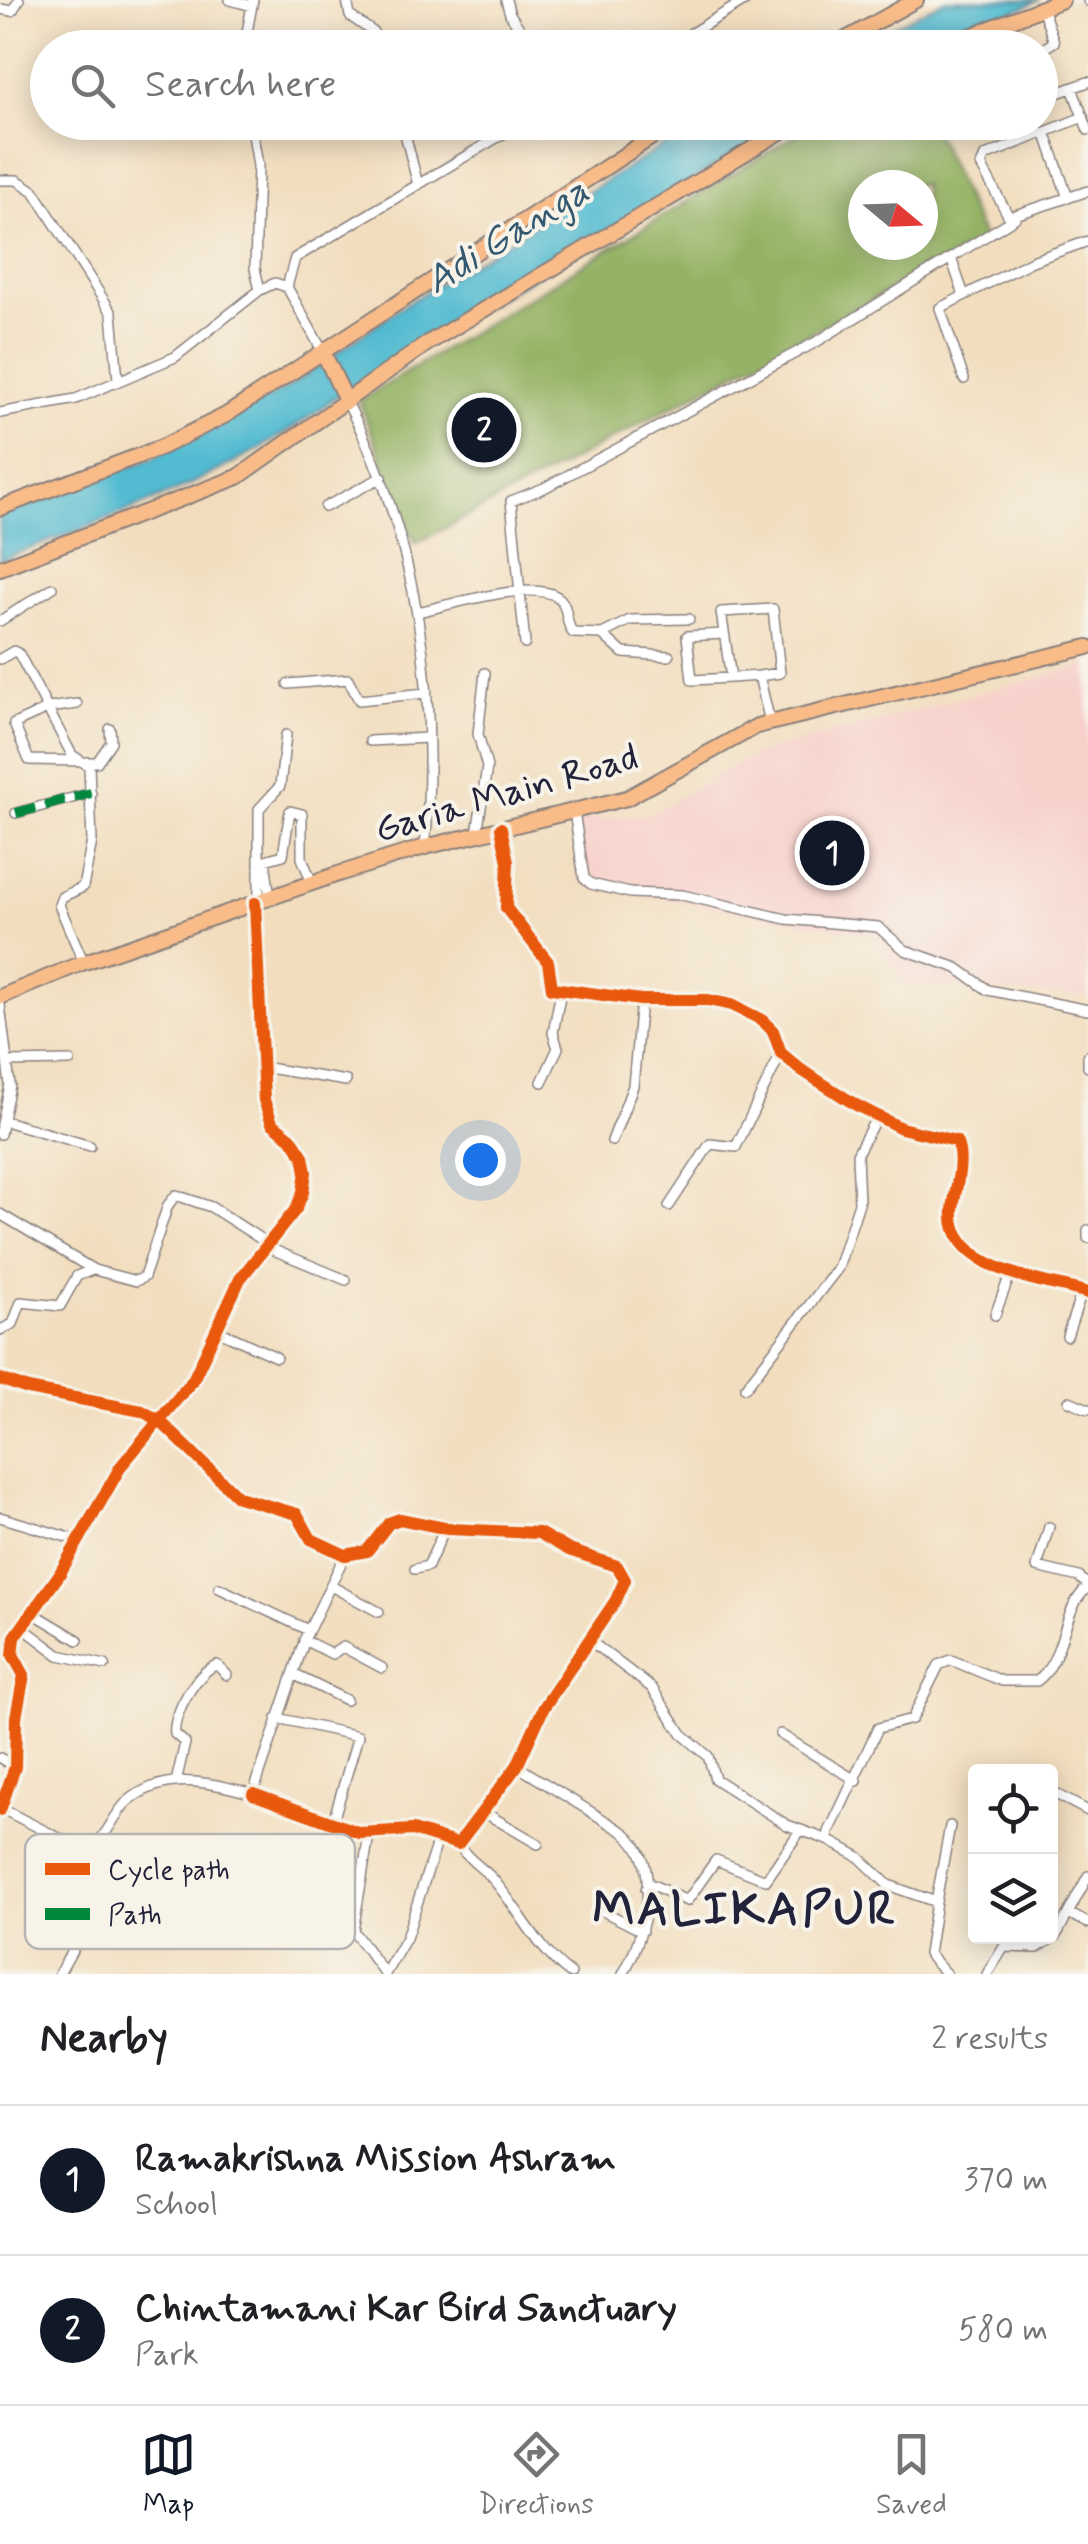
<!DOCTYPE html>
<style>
:root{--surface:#fff;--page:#f2f2f2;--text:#202124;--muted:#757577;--line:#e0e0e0;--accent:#111827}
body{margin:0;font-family:Mynerve,sans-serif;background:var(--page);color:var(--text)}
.controls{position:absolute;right:30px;bottom:30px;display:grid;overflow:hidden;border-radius:10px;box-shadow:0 5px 25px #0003}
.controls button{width:90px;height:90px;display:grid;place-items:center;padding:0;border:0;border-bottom:2px solid var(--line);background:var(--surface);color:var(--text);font:50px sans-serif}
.compass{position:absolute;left:848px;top:170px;width:90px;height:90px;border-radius:50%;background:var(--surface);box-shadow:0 5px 25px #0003;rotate:109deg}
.you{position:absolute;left:480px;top:1160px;width:35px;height:35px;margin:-25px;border:8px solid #fff;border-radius:50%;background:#1a73e8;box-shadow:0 0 0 15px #1a73e833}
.badge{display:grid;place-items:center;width:65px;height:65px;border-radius:50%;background:var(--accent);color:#fff;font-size:32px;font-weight:700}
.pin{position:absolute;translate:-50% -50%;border:5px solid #fff;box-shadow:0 2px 10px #0006}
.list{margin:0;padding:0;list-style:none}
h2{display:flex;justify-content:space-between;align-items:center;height:130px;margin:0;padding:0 40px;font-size:42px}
h2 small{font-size:32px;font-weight:400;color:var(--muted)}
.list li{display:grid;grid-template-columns:65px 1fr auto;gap:30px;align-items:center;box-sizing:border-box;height:150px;padding:0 40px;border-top:2px solid var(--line)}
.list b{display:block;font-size:38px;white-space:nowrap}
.list p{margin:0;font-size:32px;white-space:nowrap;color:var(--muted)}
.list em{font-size:32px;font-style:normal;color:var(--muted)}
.icon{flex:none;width:55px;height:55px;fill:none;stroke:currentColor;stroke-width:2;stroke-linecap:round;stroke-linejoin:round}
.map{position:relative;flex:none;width:1088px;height:1974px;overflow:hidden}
.search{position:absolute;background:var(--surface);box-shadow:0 5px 25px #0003;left:30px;right:30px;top:30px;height:110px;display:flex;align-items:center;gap:25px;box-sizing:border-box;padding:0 35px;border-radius:55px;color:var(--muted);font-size:38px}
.sheet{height:430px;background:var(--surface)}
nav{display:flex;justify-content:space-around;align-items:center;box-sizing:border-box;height:140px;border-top:2px solid var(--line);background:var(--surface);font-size:28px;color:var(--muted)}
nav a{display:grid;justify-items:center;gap:5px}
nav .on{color:var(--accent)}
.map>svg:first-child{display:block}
.built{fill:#f7d0ca}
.forest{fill:#94b265;stroke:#5b6a50;stroke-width:2.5;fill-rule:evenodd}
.water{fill:#53bbd1;stroke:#3a6e86;stroke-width:2.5}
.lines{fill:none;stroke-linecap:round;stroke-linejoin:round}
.minor-casing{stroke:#8a807d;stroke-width:12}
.tertiary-casing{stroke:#8a807d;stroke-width:15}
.primary-casing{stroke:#8a807d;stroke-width:18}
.minor{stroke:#fff;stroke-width:9}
.tertiary{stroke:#fff;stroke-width:11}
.primary{stroke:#f9bc89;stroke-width:14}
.quiet{stroke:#00873e;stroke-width:10;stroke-dasharray:20 10;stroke-linecap:butt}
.cycleway-casing{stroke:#f7f3e8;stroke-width:19}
.cycleway{stroke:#e8590c;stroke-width:12}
.labels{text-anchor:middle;stroke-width:8;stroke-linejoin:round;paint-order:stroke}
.street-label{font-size:38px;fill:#22223b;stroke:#f7f3e8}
.water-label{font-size:40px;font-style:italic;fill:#335870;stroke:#f7f3e8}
.district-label{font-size:48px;font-weight:bold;letter-spacing:2.5px;fill:#22223b;stroke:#f7f3e8}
.key{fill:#f7f3e8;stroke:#b7b4b4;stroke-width:2.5}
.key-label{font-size:28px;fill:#22223b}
</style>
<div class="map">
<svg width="1088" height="1974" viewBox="0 0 1088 1974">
<rect width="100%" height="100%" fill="#f7f3e8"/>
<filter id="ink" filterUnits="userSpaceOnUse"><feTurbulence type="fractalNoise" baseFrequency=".01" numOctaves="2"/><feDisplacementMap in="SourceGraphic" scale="20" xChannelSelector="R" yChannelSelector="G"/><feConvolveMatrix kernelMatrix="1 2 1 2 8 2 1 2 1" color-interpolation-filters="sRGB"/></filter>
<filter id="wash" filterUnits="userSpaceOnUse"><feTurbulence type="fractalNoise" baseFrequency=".0048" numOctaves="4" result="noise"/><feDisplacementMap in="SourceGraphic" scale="40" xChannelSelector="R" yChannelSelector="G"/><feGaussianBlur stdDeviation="2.25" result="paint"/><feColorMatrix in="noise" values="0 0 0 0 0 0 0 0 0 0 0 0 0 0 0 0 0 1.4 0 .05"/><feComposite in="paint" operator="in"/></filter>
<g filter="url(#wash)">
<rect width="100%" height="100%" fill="#f2debf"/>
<!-- built -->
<path class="built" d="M1088 664V997L903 983 874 935 582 885 571 821 650 814 755 754Z"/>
<!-- forest -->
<path class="forest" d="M816 123H931L984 240 415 544 359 401ZM863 185H923V245H863Z"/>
<!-- water -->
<path class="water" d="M945 0H1040L930 47 850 48Z
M700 123H786L337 396C237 476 118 515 0 560V514L150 459 290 386 399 308Z"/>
</g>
<g filter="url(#ink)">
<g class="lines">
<!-- minor casing -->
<g class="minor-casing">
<path id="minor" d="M230 0 252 6
M347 0 350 16 373 32 380 48
M506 0 510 14 532 48
M1088 0V1
M0 9 12 11 19 0
M244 48 253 0
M667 48 746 0
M1040 51 1054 42 1042 7
M1072 88 1088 130
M1040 99 1088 82
M1083 117 985 156 981 165 1009 217 1088 191
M251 122 258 166 255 269 260 290
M402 122 418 185
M957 122H971
M1045 132 1068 198
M0 180H17L34 191 112 313 118 380
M951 258 964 295
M287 287 295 258 523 122
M964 379 940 308 1032 261 1088 241
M347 402C418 539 439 694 425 847
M0 413 76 399 175 357 260 290 275 283 287 287 323 352
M325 507 382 477
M417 612C447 606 535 578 559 598 569 606 565 624 573 633L602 634 623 653 669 656
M0 621 52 588
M602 634 630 620 689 619
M723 634 687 636 692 680 731 678 721 612 773 609 780 673 759 676 770 722
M525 644 511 501 544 488 818 341 1015 218
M0 659 14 651 19 654 72 755 89 766 92 841 83 887 62 897 59 905 84 963
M731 678 759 676
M288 684 348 679 359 700 426 693
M77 704 49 708 14 724 29 760 81 761
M370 741 428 738
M87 762H97L111 742 110 729
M574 811 584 878 591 884 630 893 682 895 786 919 878 927 905 950 957 968 988 990 1088 1010
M16 813 91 793
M477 834 487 767 478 734 485 673
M270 898 265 860 283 855 290 811 302 814V858L312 883
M259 901V809L280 786 286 735
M0 1005 10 1085 0 1134
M1088 1056V1067
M9 1062 70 1061
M262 1067 346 1081
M542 1082 558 1048 553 1033 561 991
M5 1121 90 1146
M612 1141 633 1086 641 1000
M669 1206 710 1144 736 1147 781 1053
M0 1214 94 1270 136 1281 144 1277 168 1205 176 1195 211 1207 267 1243
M1088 1230V1238
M264 1246 346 1280
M995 1315 1011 1272
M0 1330 13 1324 21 1302 60 1306 77 1276 92 1270
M219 1331 276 1357
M1067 1336 1082 1291
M0 1379 28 1389 142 1411 160 1421 238 1497 297 1514 311 1539 345 1555 367 1551 389 1523 400 1519 449 1529 539 1533 569 1550 617 1566 625 1580 616 1600 544 1707 517 1766 458 1844 413 1830 360 1833 253 1794
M745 1388 838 1268 859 1203 857 1154 877 1116
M1069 1401 1088 1409
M0 1517 80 1541
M1049 1527 1037 1567 1079 1577 1088 1585
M415 1569 428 1566 445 1528
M331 1586 379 1612
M219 1588 308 1630
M33 1613 78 1640
M22 1627 59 1655 105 1665
M304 1640 332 1654 343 1647 382 1668
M590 1641 652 1688 682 1734 708 1756 715 1779 787 1825 828 1840
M295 1675 346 1700
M277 1718 358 1736 333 1821
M780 1734 857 1781
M0 1758 15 1767
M517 1766 625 1833C664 1866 645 1936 623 1974
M176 1782 185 1743 175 1734C172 1714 198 1670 217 1665L227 1675
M1050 1791 1088 1811
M2 1809 65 1841 93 1847C108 1835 113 1816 126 1803 163 1770 212 1782 253 1794L306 1636 345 1555
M0 1810 15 1767 16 1717 24 1675 13 1655 15 1637 59 1575 121 1466 193 1380 240 1279 296 1209 303 1192 306 1172 303 1156 291 1138 272 1123 264 1100 255 903
M480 1810 538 1844
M369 1835 353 1931 385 1974
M458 1844C467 1859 479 1865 491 1877 519 1908 537 1950 571 1974
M40 1869 58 1838
M646 1889 653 1885 687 1901 716 1860 766 1880 800 1831
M936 1902 950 1826
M597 1908 642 1931
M1070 1914 1088 1923
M59 1974 109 1884 113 1860 96 1845
M385 1974 406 1938 438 1839
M946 1974 928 1954 936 1902 888 1885 859 1857 828 1840 829 1832 878 1728 912 1719 939 1665 951 1660 1002 1681H1037C1066 1659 1061 1609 1088 1587
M987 1974 1004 1947 1037 1948 1056 1936 1088 1876"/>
</g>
<!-- tertiary casing -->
<g class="tertiary-casing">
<path id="tertiary" d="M501 828 508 862 506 908 548 962 552 988 641 1000H708L732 1005 762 1020 773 1031 781 1053 800 1069 856 1105 901 1128 956 1141C965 1160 955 1189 953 1210 948 1272 1047 1280 1088 1293"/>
</g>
<!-- primary casing -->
<g class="primary-casing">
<path id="primary" d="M830 48 916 0
M940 48 1062 0
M323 352 347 402
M0 508 162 447 226 415 675 122
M0 568 238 477 428 343 797 122
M0 997 82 963 338 874 425 847 627 798 757 726 1088 647"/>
</g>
<!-- minor -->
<use href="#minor" class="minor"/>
<!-- tertiary -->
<use href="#tertiary" class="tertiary"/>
<!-- primary -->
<use href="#primary" class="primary"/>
<!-- quiet -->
<path class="quiet" d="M16 813 91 793
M40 1869 58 1838"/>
<!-- cycleway casing -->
<g class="cycleway-casing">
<path id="cycleway" d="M501 828 508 862 506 908 548 962 552 988 641 1000H708L732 1005 762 1020 773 1031 781 1053 800 1069 856 1105 901 1128 956 1141C965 1160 955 1189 953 1210 948 1272 1047 1280 1088 1293
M0 1379 28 1389 142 1411 160 1421 238 1497 297 1514 311 1539 345 1555 367 1551 389 1523 400 1519 449 1529 539 1533 569 1550 617 1566 625 1580 616 1600 544 1707 517 1766 458 1844 413 1830 360 1833 253 1794
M0 1810 15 1767 16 1717 24 1675 13 1655 15 1637 59 1575 121 1466 193 1380 240 1279 296 1209 303 1192 306 1172 303 1156 291 1138 272 1123 264 1100 255 903"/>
</g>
<!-- cycleway -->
<use href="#cycleway" class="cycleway"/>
</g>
</g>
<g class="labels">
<!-- street labels -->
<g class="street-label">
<text transform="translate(506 792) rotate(-16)" y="13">Garia Main Road</text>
</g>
<!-- water labels -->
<g class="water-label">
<text transform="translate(506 234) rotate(-32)" y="14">Adi Ganga</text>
</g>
<!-- district labels -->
<g class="district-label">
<text x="745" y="1924">MALIKAPUR</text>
</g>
</g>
<!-- legend -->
<rect x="25" y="1834" width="330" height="115" rx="15" class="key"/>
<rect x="45" y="1863" width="45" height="12" fill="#e8590c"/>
<rect x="45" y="1908" width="45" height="12" fill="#00873e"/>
<g class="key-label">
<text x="108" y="1879">Cycle path</text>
<text x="108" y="1924">Path</text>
</g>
</svg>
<div class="controls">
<button><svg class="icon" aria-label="locate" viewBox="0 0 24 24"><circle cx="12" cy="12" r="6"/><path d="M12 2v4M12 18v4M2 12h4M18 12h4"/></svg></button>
<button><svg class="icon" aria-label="layers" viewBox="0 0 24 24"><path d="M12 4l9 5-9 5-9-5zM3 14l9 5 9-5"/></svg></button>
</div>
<svg class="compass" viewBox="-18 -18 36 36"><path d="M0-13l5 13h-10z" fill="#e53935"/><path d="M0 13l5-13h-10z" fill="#757577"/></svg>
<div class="you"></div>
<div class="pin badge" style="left:832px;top:853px">1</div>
<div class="pin badge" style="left:484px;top:430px">2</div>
<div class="search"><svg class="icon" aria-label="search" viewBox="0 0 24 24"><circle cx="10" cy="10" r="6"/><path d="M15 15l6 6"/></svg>Search here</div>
</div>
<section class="sheet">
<h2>Nearby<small>2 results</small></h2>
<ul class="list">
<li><span class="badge">1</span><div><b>Ramakrishna Mission Ashram</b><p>School</p></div><em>370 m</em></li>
<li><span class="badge">2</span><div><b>Chintamani Kar Bird Sanctuary</b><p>Park</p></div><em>580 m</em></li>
</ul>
</section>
<nav>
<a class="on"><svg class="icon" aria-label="map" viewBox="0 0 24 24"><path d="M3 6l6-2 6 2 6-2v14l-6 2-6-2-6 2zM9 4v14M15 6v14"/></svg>Map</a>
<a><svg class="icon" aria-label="directions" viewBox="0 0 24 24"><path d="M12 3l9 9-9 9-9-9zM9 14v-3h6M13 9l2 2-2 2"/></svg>Directions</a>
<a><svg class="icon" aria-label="saved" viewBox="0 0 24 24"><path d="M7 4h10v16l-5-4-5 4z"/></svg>Saved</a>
</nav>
